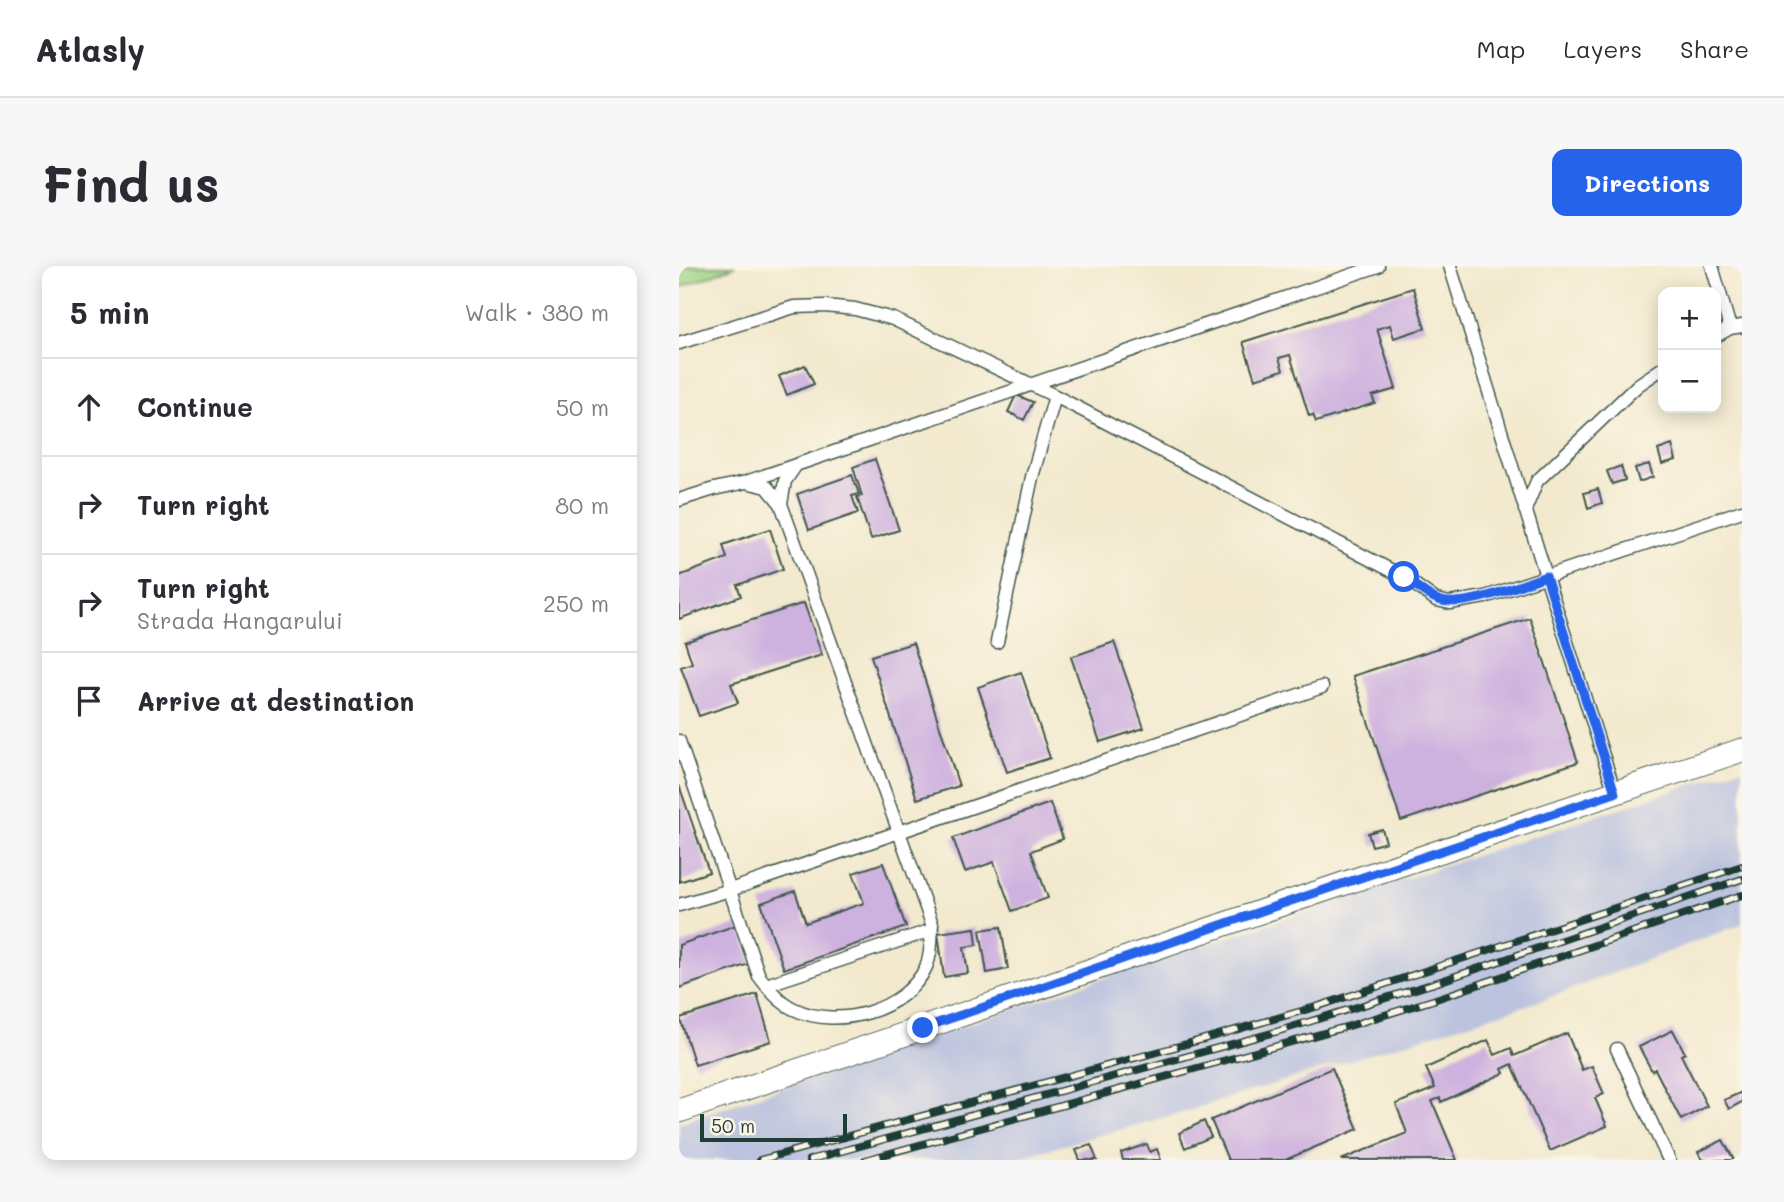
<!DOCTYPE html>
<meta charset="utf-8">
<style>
:root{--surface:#fff;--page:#f7f7f7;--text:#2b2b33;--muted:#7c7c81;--line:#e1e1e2;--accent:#2563eb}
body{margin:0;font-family:Mali,sans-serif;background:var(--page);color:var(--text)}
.controls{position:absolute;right:21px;top:21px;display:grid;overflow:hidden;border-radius:14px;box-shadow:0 4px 18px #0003}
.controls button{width:63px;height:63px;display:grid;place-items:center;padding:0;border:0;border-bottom:2px solid var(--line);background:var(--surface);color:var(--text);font:35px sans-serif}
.scale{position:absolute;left:21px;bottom:18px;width:147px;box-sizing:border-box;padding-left:7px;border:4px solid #1f3d34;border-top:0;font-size:19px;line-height:24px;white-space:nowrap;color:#1f3d34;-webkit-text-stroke:5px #fcf5e5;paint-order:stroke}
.stop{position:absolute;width:21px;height:21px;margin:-16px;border:5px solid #2563eb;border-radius:50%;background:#fff}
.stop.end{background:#2563eb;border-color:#fff;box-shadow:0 2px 7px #0008}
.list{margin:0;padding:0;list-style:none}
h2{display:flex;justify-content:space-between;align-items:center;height:91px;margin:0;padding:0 28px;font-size:30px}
h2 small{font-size:23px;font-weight:400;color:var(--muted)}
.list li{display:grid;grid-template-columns:46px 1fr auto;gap:21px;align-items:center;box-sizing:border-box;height:98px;padding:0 28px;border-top:2px solid var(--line)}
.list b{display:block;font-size:26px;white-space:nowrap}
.list p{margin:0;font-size:23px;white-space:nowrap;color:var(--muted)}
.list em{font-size:23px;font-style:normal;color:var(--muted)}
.icon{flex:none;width:38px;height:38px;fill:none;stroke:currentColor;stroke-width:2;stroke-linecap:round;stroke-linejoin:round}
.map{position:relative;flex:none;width:1063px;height:894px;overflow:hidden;border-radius:14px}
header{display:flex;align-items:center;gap:42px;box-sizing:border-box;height:98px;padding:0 35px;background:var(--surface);border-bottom:2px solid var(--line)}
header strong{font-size:33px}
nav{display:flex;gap:38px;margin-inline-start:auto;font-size:24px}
.intro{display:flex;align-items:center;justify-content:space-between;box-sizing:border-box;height:168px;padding:0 42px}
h1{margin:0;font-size:49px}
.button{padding:18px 32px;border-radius:14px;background:var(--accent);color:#fff;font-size:24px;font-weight:700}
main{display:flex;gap:42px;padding:0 42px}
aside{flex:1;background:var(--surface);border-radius:14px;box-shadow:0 4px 18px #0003}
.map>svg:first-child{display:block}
.industrial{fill:#bcc3de}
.green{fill:#9dd385;stroke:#5e885c;stroke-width:2}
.building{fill:#cdb1df}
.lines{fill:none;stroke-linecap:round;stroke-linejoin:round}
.lane-casing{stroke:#3f574b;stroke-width:15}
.street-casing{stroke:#3f574b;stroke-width:25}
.lane{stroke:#fff;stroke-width:12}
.street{stroke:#fff;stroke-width:23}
.rail-casing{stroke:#1f3d34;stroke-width:8}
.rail{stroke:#fcf5e5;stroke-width:5;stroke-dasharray:16;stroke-linecap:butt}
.route{stroke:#2563eb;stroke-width:9}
</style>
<header>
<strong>Atlasly</strong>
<nav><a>Map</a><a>Layers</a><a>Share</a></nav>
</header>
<div class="intro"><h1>Find us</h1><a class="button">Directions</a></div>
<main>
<aside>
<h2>5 min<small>Walk · 380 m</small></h2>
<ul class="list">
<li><svg class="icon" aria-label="ahead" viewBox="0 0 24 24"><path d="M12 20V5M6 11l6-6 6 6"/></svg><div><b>Continue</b></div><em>50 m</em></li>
<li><svg class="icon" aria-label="right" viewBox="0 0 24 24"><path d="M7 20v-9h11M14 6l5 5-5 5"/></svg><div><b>Turn right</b></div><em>80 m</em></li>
<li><svg class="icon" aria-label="right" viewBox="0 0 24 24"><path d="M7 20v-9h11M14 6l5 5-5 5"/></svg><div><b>Turn right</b><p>Strada Hangarului</p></div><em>250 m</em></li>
<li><svg class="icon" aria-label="arrive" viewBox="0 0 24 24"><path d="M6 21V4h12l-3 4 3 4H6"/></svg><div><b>Arrive at destination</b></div></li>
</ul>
</aside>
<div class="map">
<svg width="1063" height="894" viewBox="0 0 1063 894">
<rect width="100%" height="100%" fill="#fcf5e5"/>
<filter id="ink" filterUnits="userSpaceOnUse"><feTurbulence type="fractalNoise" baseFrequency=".0143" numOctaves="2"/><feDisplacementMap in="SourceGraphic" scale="14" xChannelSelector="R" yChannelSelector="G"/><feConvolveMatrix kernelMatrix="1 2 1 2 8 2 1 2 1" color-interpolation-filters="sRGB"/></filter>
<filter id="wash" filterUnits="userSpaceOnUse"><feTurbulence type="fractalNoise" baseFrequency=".00686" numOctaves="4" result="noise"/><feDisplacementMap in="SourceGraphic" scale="28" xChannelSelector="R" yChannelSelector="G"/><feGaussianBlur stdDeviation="1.57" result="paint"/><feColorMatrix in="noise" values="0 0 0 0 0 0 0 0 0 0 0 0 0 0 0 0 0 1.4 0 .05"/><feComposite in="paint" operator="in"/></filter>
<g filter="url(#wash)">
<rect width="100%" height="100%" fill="#f2e9ce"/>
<!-- industrial -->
<path class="industrial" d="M1063 502V658L861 735 505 846 330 894H0V857L404 719Z"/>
<!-- green -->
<path class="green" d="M0 0H56L0 22Z"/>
<g id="blocks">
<!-- building -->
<path class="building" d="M734 22 746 62 715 72 711 59 698 63 717 123 693 130 696 137 637 156 634 149 630 150 611 89 600 92 604 104 576 113 564 76Z
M126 99 135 118 108 129 100 110Z
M337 129 354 136 345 154 329 146Z
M993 179 997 194 983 198 979 184Z
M196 193 220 264 192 273 178 231 183 230 174 201Z
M970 198 974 211 960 216 956 202Z
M942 200 946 214 933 218 928 205Z
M173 209 180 228 173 230 179 247 130 264 118 228Z
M919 223 923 237 909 242 905 227Z
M91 263 104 303 58 319 62 330 0 353V310L48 292 44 279Z
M125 337 143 389 52 418 59 437 20 450 2 401 13 397 6 376Z
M851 352 899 496 722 555 674 410Z
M435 376 465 462 421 476 392 391Z
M234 377 280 520 238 533 192 390Z
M342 406 371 492 328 506 299 421Z
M0 519 30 606 0 616Z
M371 537 384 573 352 585 369 632 333 645 315 596 286 606 274 572Z
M703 563 707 576 693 580 689 567Z
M204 597 227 661 105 703 82 637 116 625 127 657 185 637 174 607Z
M60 658 73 697 0 722V679Z
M322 661 329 703 308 707 301 664Z
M296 662 298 679 285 681 289 707 265 711 259 667Z
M78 728 92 775 16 799 1 752Z
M994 764 1006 787 1002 789 1028 840 1002 854 976 803 973 805 960 781Z
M888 767 903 804 913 800 925 828 916 832 928 860 871 885 833 798 823 803 825 807 762 836 761 832 753 835 778 894H662L728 867 717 838 756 822 747 802 809 774 816 789 832 782 835 790Z
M653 802 679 863 606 894H549L532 854Z
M1063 826V836L1050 843 1045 834Z
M525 855 532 871 506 882 500 867Z
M1044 874 1055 894H1024L1019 886Z
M468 878 471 886 478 883 482 894H444L442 887Z
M412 879 418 894H401L397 884Z"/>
</g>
</g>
<g filter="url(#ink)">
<use href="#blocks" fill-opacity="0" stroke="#3f574b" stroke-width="2"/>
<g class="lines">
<!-- lane casing -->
<g class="lane-casing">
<path id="lane" d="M771 0 867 310 936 527
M1033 0 1051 62
M1037 70 1051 62 1063 60
M0 77 115 41 146 40 176 43 214 53 376 130 725 311 757 334 771 337 806 331 1063 245
M67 216 699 0
M0 234 35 223 67 216 88 221 102 238 253 658C252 672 253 687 247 701 227 745 158 764 115 743 100 736 90 723 80 710L0 475
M102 238 106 215 117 199
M846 244 858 215 959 119 984 102
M318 376 353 211 376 130
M0 639 51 624 643 421
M87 719 253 664
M938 783 990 894"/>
</g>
<!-- street casing -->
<g class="street-casing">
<path id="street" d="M0 845 244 762 598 640 1063 484"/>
</g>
<!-- lane -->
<use href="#lane" class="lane"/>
<!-- street -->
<use href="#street" class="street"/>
<!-- rail casing -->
<g class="rail-casing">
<path id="rail" d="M81 894 511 777 640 740 1063 600
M130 894 600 765 759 716 1063 613
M186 894 670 760 754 734 1063 629"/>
</g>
<!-- rail -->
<use href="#rail" class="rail"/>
</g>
</g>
<g class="lines" filter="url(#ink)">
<!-- route -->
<path class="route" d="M244 762 597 640 936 527 867 310C841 319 781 345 757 333 746 328 735 318 725 311"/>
</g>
</svg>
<div class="controls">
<button>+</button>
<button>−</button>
</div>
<div class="scale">50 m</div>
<div class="stop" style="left:725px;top:311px"></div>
<div class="stop end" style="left:244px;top:762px"></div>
</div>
</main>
